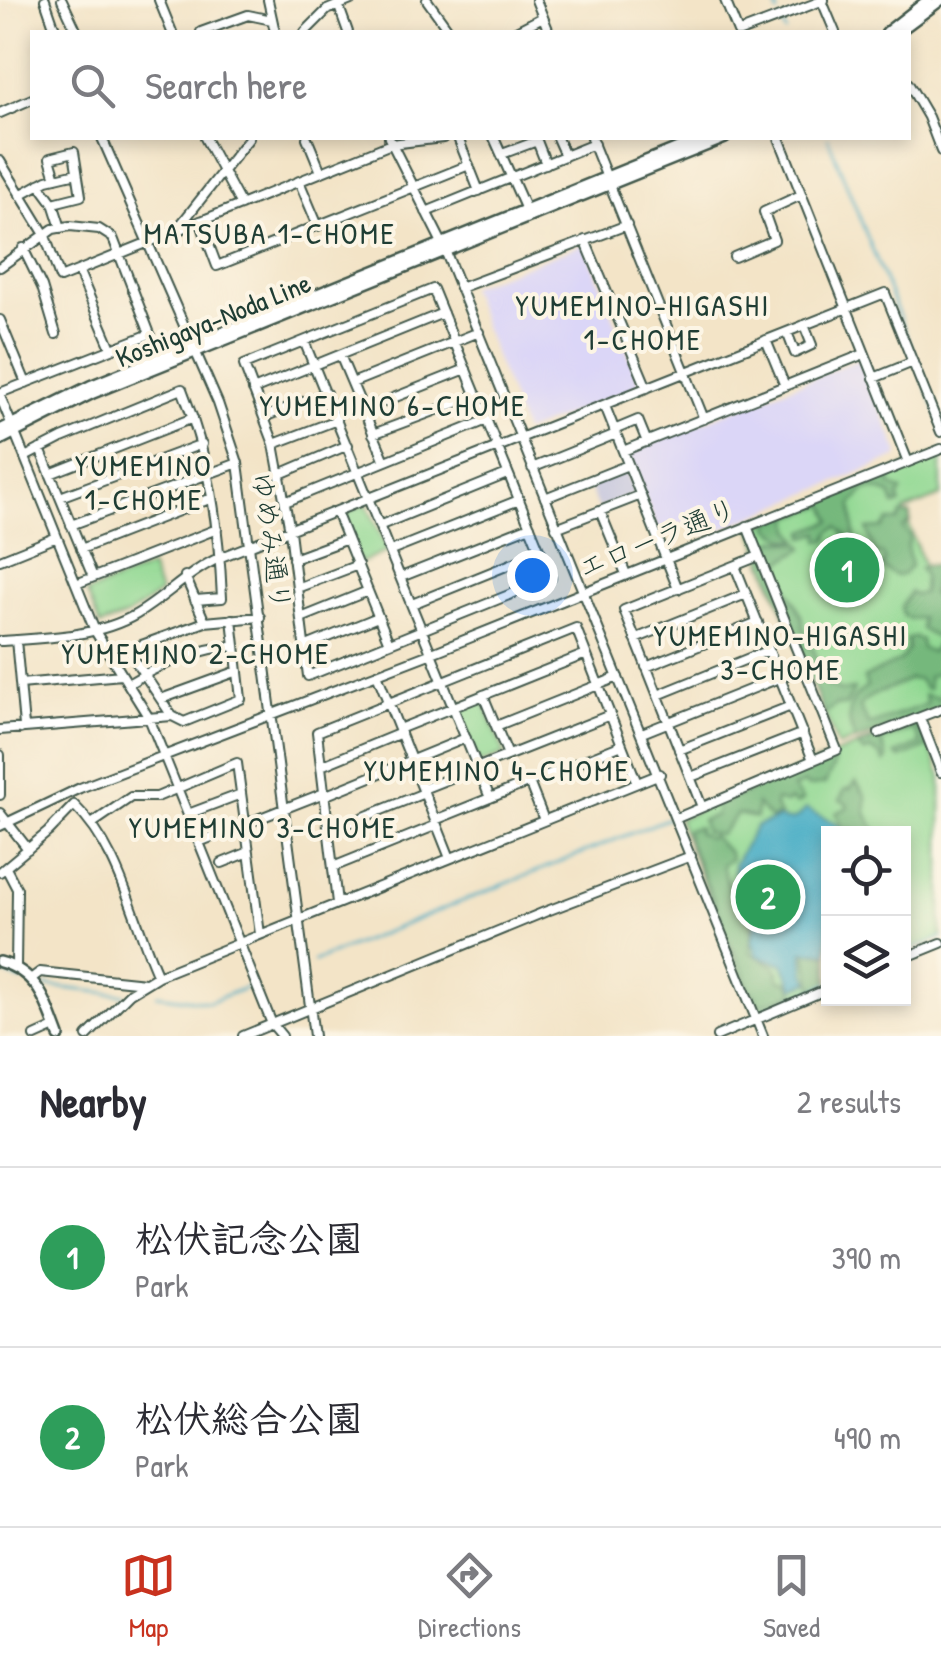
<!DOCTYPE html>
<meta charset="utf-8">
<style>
:root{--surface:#fff;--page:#f7f7f7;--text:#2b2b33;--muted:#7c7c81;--line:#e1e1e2;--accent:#c8321e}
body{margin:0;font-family:"Patrick Hand","Klee One",sans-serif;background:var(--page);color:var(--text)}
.controls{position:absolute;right:30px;bottom:30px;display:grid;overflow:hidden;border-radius:0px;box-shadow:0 5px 15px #0003}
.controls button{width:90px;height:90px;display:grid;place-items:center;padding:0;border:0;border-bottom:2px solid var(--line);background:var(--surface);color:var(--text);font:50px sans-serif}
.you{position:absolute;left:532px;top:575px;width:35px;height:35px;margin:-25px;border:8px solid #fff;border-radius:50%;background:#1a73e8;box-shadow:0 0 0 15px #1a73e833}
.badge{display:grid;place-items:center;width:65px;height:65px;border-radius:50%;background:var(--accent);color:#fff;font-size:32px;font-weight:700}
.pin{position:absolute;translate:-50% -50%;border:5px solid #fff;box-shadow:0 2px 10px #0006}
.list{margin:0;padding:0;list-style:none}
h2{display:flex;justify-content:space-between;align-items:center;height:130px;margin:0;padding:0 40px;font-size:42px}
h2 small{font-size:32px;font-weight:400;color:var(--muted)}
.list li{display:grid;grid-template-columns:65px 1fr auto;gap:30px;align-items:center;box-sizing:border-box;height:180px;padding:0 40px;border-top:2px solid var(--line)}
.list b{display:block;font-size:38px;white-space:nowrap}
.list p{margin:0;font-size:32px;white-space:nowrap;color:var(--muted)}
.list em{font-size:32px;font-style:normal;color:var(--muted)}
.icon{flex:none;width:55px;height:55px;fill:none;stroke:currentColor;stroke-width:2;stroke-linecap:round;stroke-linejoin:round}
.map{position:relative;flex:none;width:941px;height:1036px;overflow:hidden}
.search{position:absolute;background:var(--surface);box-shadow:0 5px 15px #0003;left:30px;right:30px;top:30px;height:110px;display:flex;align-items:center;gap:25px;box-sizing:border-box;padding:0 35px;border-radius:0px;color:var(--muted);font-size:38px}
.sheet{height:490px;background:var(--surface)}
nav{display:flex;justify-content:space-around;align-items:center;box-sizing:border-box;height:140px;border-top:2px solid var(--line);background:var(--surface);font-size:28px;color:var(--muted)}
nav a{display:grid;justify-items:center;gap:5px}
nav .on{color:var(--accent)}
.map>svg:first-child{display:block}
.built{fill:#dbd6f7}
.industrial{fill:#c1c2dd}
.green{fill:#90d892;stroke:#588a63;stroke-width:2.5}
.forest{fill:#74b87c;stroke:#4a7a58;stroke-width:2.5}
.water{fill:#45acc5;stroke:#32747c;stroke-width:2.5}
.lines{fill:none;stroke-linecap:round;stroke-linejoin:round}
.stream{stroke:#45acc5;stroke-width:2.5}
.minor-casing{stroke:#3f564a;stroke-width:12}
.major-casing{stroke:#3f564a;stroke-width:14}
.minor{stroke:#fff;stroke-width:8}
.major{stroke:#fff;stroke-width:9}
.labels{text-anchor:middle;stroke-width:8;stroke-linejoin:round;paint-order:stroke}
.street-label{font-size:28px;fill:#1f3d34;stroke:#fcf5e5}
.neighbourhood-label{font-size:30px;letter-spacing:2.5px;fill:#1f3d34;stroke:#fcf5e5}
</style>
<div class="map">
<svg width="941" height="1036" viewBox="0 0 941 1036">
<rect width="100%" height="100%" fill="#fcf5e5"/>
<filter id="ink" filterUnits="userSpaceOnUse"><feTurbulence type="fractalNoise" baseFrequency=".01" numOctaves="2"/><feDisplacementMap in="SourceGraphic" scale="20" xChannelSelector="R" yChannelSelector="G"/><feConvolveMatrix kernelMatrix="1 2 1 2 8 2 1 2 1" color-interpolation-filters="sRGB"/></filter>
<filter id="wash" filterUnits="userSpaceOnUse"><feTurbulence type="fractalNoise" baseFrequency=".0048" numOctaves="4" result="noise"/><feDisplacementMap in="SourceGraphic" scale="40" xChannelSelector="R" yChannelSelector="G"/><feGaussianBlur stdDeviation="2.25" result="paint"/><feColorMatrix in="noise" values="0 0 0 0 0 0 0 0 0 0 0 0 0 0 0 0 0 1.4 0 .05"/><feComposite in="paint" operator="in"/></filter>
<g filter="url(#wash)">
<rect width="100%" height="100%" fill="#f3e4c7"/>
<!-- built -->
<path class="built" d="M584 244 641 386 524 432 469 287Z
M860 359 899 454 897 457 704 536 697 518 659 532 627 455 629 452Z"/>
<!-- industrial -->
<path class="industrial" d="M626 469 636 494 598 509 588 484Z"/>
<!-- green -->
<path class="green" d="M941 452V496L904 511 941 613V707L838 747 752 528Z
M366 503 388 551 360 563 341 516Z
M150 567 160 593 127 616 100 626 87 593Z
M482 698 505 754 479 764 456 709Z
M919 720 941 777V938L904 953V834H828V983L755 1013 678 819Z"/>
<!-- forest -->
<path class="forest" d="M891 474V485L902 491 898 498 900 504 894 505 890 494 874 489 865 490 852 505 855 538 849 540 838 527 831 531 827 540 820 541V533L805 537V531L832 521 826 505 791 517 792 529 799 540 786 539 770 528 771 522Z
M901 514H910V522L903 528 911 537 907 547 911 566 904 574 896 576 881 567 885 561 882 554H875L867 529 882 528 888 521H898Z
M777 540 802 544 804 548 781 562C780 583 794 596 801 615 805 625 800 627 809 636L808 644 813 648 822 678 827 679 829 686 841 691 854 689 846 706 836 705 824 714 758 548Z
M927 565H941V576L935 580 932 594 940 600 941 632 936 638 921 629V618L910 619 903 615 901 608 910 592 915 595 923 593 924 575 919 568Z
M914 637 921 640 922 648 932 652 941 637V672L928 677 929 689H925L919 680 909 679C894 690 869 691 860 707L869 725 927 704 924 695 941 698V708L856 741C846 722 845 700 867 687L864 678 901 660 908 649 907 639Z
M917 723 928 747 900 758 895 754 920 744 914 729 881 741 887 758 885 763 880 755 870 750 864 753 858 746Z
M833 756 834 766 825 784 808 787 805 783 793 788 803 801 796 804 790 800 786 803 776 800 775 808 780 815 771 819 757 804 756 818 737 814 720 835 705 832 702 820 716 815V805Z
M856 782 866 796V813L877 833H859L858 830 842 827 836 813 847 808V804L840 800 845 789H850Z
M697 827 699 828 697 832 708 838 712 836 728 851 731 859 722 865 730 892 736 896 751 890 763 904 752 921 750 952 776 967 780 980 789 982 795 993 757 1006 756 996 748 989 744 972 722 928V919L689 843 686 830Z
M814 952 828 955V985L818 990 812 984C812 973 807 964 806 953Z"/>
<!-- water -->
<path class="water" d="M806 809 836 824 845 833 828 834V850L822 854V860L828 862V953L803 952 805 972 810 982 794 988 783 964 757 956 752 941 757 912 771 901 759 888 736 885 734 865 756 826 779 818C792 823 797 819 806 809Z"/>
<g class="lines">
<!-- stream -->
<path class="stream" d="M773 0 778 13
M781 20 786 32
M828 138 941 422
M904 953 941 938
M314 961 669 818
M0 971 22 981
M46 986 124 995
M157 995 209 1002 252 985
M757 1013 828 984"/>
</g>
</g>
<g filter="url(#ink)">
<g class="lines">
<!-- minor casing -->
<g class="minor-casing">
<path id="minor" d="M45 0 56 32
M62 0 77 32
M159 0 172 32
M268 0 275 32
M427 0 450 32
M536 0 549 32
M725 0 738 32
M822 1 835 32
M338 4 348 32
M201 32 248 15 272 20
M305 32 327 10 351 0
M514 32 543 17
M740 32 824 0
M908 83 928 117 941 151
M0 113 32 99
M102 138 218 403 238 463 314 1036
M205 138 241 205
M307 138 321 172
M389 138 442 243 763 1036
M458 138 479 191
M494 138 526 210
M557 138 565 156
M591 138 704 419
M779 138 908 462
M502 154 537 141 546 164
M0 161 44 233 60 278 391 144 443 138
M299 181 318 226
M39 184 53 203 61 228
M20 195 47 180 77 173
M53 203 81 196 74 152 50 158 56 178
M426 212 594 144
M200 221 217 266 469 165
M178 228 249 138
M585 240 647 388
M23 248 42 287 56 334
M734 257 774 240 764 212 801 195
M0 267 53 229 70 226 99 229 113 238 150 334 0 393
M79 272 111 348
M460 288 627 225
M433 289 551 578 308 676 290 531 274 444 244 365Z
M0 320 26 383
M787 332 795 353 812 345 804 325
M766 340 785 386
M304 341 490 798
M340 355 385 461
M874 378 913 362
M352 383 479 332
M253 390 443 313
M0 396 95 631 149 718 272 1024 282 1036
M605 406 678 589
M363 410 466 369
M264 417 326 393
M614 430 638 420 647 442
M373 434 477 395
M274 444 337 420
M40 449 93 577
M623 451 864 354
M25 457 62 438 182 389C209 456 219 526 222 598L195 600
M532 468 616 434
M50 474 193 418
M280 474 348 445
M60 497 202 444
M545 498 628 465
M285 502 487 420
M600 511 626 574
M336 512 389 643
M71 525 238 463
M381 525 507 474
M556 528 641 495
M81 549 212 498
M391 551 519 500
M293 559 347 539
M0 560 57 537
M735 566 813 760
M185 576 205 622
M401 577 530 526
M76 584 217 529
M297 588 358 565
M412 604 541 552
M301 618 368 591
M232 619 241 699 184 722 172 716 128 650 205 622 260 617
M635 639 746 594
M16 640 24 726 21 729
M0 641C45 638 98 637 137 614 167 596 189 571 221 557L885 293 941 432
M304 647 378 617
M646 667 758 622
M377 674 450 858
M20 684 122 675
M128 684C157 666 200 647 235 646
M483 695 508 755
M658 695 769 650
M161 699 238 671
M920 718 941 772
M496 726 618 677
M399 729 586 654
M0 730 172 716
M642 733 804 668
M879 733 941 709
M679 750 791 706
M0 755V795
M321 766 401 733
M691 777 803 733
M529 782 544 820
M423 789 610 715
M324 796 466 738
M702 807 624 610 759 556
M0 813 28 849
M188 814 241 794
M677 818 837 750 747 526
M435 820 622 745
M93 823 131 797H157L237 763 260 934
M0 826 80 788 432 653 941 449
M329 831 424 793
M199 842 324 793
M222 863 249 852
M333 867 437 825
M6 868 17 889 16 967
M0 872 48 832 74 805C121 850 132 919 158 976
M337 903 317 732 576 628 637 783
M904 958 941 943
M32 978 40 972 145 983
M35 1036 55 1027
M87 1036 130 993 158 976 660 774
M243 1036 547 911 691 856
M717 1036 828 989"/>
</g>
<!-- major casing -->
<g class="major-casing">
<path id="major" d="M887 32 928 0
M898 32 941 0
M0 430 90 386 703 138
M0 440 93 393 725 138
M0 962C38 972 46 1002 59 1036"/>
</g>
<!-- minor -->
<use href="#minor" class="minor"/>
<!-- major -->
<use href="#major" class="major"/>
</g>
</g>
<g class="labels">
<!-- street labels -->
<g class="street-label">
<text transform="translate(213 320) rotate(-22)" y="10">Koshigaya-Noda Line</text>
<text transform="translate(657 538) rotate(-22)" y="10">エローラ通り</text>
<text transform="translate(272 541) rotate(82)" y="10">ゆめみ通り</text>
</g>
<!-- neighbourhood labels -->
<g class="neighbourhood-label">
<text x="270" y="244">MATSUBA 1-CHOME</text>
<text x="643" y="316">YUMEMINO-HIGASHI<tspan x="643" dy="34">1-CHOME</tspan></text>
<text x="393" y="416">YUMEMINO 6-CHOME</text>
<text x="144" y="476">YUMEMINO<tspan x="144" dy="34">1-CHOME</tspan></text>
<text x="781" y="646">YUMEMINO-HIGASHI<tspan x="781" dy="34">3-CHOME</tspan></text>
<text x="196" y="664">YUMEMINO 2-CHOME</text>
<text x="497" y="781">YUMEMINO 4-CHOME</text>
<text x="263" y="838">YUMEMINO 3-CHOME</text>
</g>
</g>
</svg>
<div class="controls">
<button><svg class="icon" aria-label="locate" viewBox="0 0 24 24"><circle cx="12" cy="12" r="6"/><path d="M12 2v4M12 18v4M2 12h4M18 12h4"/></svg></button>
<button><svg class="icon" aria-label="layers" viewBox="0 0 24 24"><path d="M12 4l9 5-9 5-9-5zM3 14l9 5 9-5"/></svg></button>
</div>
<div class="you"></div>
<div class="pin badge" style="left:847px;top:570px;background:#2e9e5b">1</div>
<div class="pin badge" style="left:768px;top:897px;background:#2e9e5b">2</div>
<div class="search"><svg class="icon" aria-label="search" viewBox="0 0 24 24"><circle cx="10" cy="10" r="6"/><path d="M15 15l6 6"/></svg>Search here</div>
</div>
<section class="sheet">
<h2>Nearby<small>2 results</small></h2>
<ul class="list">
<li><span class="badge" style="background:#2e9e5b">1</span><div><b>松伏記念公園</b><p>Park</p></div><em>390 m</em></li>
<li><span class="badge" style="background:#2e9e5b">2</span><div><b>松伏総合公園</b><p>Park</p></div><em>490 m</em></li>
</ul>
</section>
<nav>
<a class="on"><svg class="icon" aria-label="map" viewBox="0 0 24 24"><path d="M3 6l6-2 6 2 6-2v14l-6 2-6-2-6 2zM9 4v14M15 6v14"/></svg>Map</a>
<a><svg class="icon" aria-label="directions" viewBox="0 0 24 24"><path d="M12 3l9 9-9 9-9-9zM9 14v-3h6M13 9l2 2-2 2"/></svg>Directions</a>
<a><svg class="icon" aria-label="saved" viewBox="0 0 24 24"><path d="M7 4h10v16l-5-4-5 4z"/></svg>Saved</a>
</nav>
